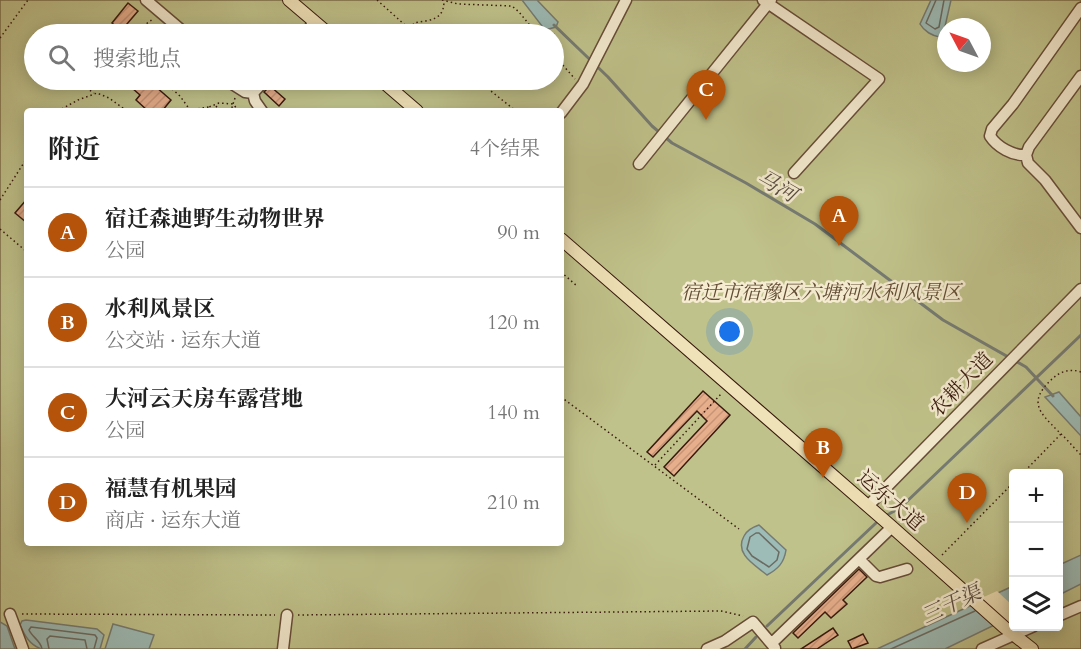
<!DOCTYPE html>
<html lang="zh">
<meta charset="utf-8">
<style>
:root{--surface:#fff;--page:#f2f2f2;--text:#222;--muted:#767676;--line:#e0e0e0;--accent:#b45309}
body{margin:0;font-family:Cardo,"Noto Serif SC",serif;background:var(--page);color:var(--text)}
.controls{position:absolute;right:18px;bottom:18px;display:grid;overflow:hidden;border-radius:6px;box-shadow:0 3px 15px #0003}
.controls button{width:54px;height:54px;display:grid;place-items:center;padding:0;border:0;border-bottom:2px solid var(--line);background:var(--surface);color:var(--text);font:30px sans-serif}
.compass{position:absolute;left:937px;top:18px;width:54px;height:54px;border-radius:50%;background:var(--surface);box-shadow:0 3px 15px #0003;rotate:311deg}
.you{position:absolute;left:730px;top:332px;width:21px;height:21px;margin:-15px;border:4px solid #fff;border-radius:50%;background:#1a73e8;box-shadow:0 0 0 9px #1a73e833}
.badge{display:grid;place-items:center;width:39px;height:39px;border-radius:50%;background:var(--accent);color:#fff;font-size:20px;font-weight:700}
.pin{position:absolute;translate:-50% -50px;filter:drop-shadow(0 2px 3px #0008)}
.pin::after{content:'';position:absolute;top:32px;width:21px;height:18px;background:inherit;clip-path:polygon(0 0,100% 0,50% 100%)}
.list{margin:0;padding:0;list-style:none}
h2{display:flex;justify-content:space-between;align-items:center;height:78px;margin:0;padding:0 24px;font-size:26px}
h2 small{font-size:20px;font-weight:400;color:var(--muted)}
.list li{display:grid;grid-template-columns:39px 1fr auto;gap:18px;align-items:center;box-sizing:border-box;height:90px;padding:0 24px;border-top:2px solid var(--line)}
.list b{display:block;font-size:22px;white-space:nowrap}
.list p{margin:0;font-size:20px;white-space:nowrap;color:var(--muted)}
.list em{font-size:20px;font-style:normal;color:var(--muted)}
.icon{flex:none;width:33px;height:33px;fill:none;stroke:currentColor;stroke-width:2;stroke-linecap:round;stroke-linejoin:round}
.map{position:relative;flex:none;width:1081px;height:649px;overflow:hidden}
.search{position:absolute;background:var(--surface);box-shadow:0 3px 15px #0003;left:24px;top:24px;width:540px;height:66px;display:flex;align-items:center;gap:15px;box-sizing:border-box;padding:0 21px;border-radius:33px;color:var(--muted);font-size:22px}
.panel{position:absolute;background:var(--surface);box-shadow:0 3px 15px #0003;left:24px;top:108px;width:540px;height:438px;border-radius:6px}
.map>svg:first-child{display:block}
.green{fill:#c0c28b;stroke:#7c6e4c;stroke-width:1.5;fill-rule:evenodd}
.water{fill:#9dbcb7;stroke:#757b73;stroke-width:1.5}
.pier{fill:#f0e2b8}
.lines{fill:none;stroke-linecap:round;stroke-linejoin:round}
.shore{stroke:#6b6b62;stroke-width:1.5}
.stream{stroke:#757b73;stroke-width:3}
.building{fill:url(#building-hatch);stroke:#391a0e;stroke-width:1.5}
.minor-casing{stroke:#674c38;stroke-width:13}
.major-casing{stroke:#391a0e;stroke-width:14}
.path{stroke:#391a0e;stroke-width:1.5;stroke-dasharray:1.5 3;stroke-linecap:butt}
.minor{stroke:#f5ecd1;stroke-width:10}
.major{stroke:#f0e2b8;stroke-width:12}
.labels{text-anchor:middle;stroke-width:5;stroke-linejoin:round;paint-order:stroke}
.park-label{font-size:20px;font-style:italic;fill:#624c34;stroke:#f5ecd1}
.street-label{font-size:20px;fill:#391a0e;stroke:#f5ecd1}
.water-label{font-size:21px;font-style:italic;fill:#574b41;stroke:#f5ecd1}
</style>
<div class="map">
<svg width="1081" height="649" viewBox="0 0 1081 649">
<defs>
<pattern id="building-hatch" width="6" height="6" patternUnits="userSpaceOnUse" patternTransform="scale(1.5)"><rect width="6" height="6" fill="#e6ae8b"/><path d="M-1 1l2-2M0 6l6-6M5 7l2-2" fill="none" stroke="#c69577"/></pattern>
</defs>
<rect width="100%" height="100%" fill="#f0e2b8"/>
<filter id="stains"><feTurbulence type="fractalNoise" baseFrequency=".00333" numOctaves="4"/><feColorMatrix values="0 0 0 0 .2 0 0 0 0 .09 0 0 0 0 .02 0 0 0 .5 -.17"/></filter>
<radialGradient id="worn" r=".72"><stop offset=".6" stop-color="#630" stop-opacity="0"/><stop offset="1" stop-color="#630" stop-opacity=".3"/></radialGradient>
<!-- green -->
<path class="green" d="M0 0H1081V649H0ZM946 27H982V63H946ZM34 34H554V80H34ZM27 111H561V543H27ZM1014 474H1058V626H1014Z"/>
<!-- water -->
<path class="water" d="M522 0H537L558 22 556 27 545 30Z
M931 0H951L944 31 940 37C932 36 924 31 920 24Z
M1059 392 1081 417V436L1045 397Z
M759 525 786 550C784 563 778 569 767 575 755 565 734 554 744 536 747 530 753 527 759 525Z
M1081 555V584L1059 595V565Z
M1013 586V616L945 649H877Z
M26 620 97 629 104 635 100 649H41C29 644 25 636 20 625L22 621Z
M0 622 7 626 15 649H0Z
M113 624 154 635 149 649H105Z"/>
<!-- pier -->
<path class="pier" d="M997 591 1013 606 1014 620 1000 626 973 602Z"/>
<g class="lines">
<!-- shore -->
<path class="shore" d="M936 0 926 23 935 29 939 27 944 0
M756 533H759L779 552 777 560 769 567 752 556 747 549 750 537Z
M42 649C41 641 32 637 29 630L31 627 95 635 97 638 94 649
M49 649 47 639 50 636 85 640 87 649
M891 649 975 611"/>
<!-- stream -->
<path class="stream" d="M554 25 608 77 652 126 672 143 746 183 815 224 943 320 1026 367 1053 396
M887 515 900 508 1081 335
M767 626 876 523
M745 649 756 637"/>
</g>
<!-- building -->
<path class="building" d="M128 3 138 11 121 31 112 23Z
M123 80H148L171 100 162 111H148L136 100 140 95Z
M270 86 285 99 279 106 264 92Z
M27 199V223L15 213Z
M703 391 730 415 674 476 664 467 707 421 697 411 653 457 647 452Z
M859 569 867 577 843 600 847 604 831 618 825 612 798 638 793 633Z
M833 628 838 635 817 649H801Z
M863 634 868 643 852 649 848 641Z"/>
<g class="lines">
<!-- minor casing -->
<g class="minor-casing">
<path id="minor" d="M146 0 186 34
M763 0 879 79 794 173
M304 34 315 22
M1081 76 1029 147 1026 155 1028 163 1045 180 1081 228
M226 80 245 92 253 93 265 80
M253 93 255 101 262 111
M561 113 583 84 626 0
M1026 155C1013 156 997 147 990 136L992 129 1013 104 1081 8
M639 164 771 0
M868 506 1081 289
M859 559 876 576 880 577 907 569
M10 614 23 649
M1058 616 1081 606
M772 643 892 527
M283 649 287 615
M707 649 725 641 753 622 775 648
M982 649 1034 626"/>
</g>
<!-- major casing -->
<g class="major-casing">
<path id="major" d="M289 0 329 34
M381 80 417 111
M561 239 892 527 1004 627 1032 649"/>
</g>
<!-- path -->
<path class="path" d="M377 0 415 34
M442 0 458 4 512 6 519 12 537 34
M411 29 414 23C429 20 444 21 444 1
M132 34 153 19
M0 38 28 0
M554 55 575 79
M82 80 85 87 94 93
M162 80 180 96 190 110 209 107
M477 80 516 111
M235 98 233 104 239 111
M216 106 220 111
M58 111 78 100 97 93 109 98 127 111
M210 111 209 107 219 103 233 104 231 111
M0 200 27 158
M0 229 27 252
M561 272 577 286
M1081 372C1069 368 1059 372 1051 380 1028 402 1039 412 1058 431 1066 438 1073 447 1081 455
M561 397 739 529
M655 465 721 394
M1022 474 1061 434
M942 555 1014 482
M22 614 275 615
M298 615 721 611 743 616"/>
<!-- minor -->
<use href="#minor" class="minor"/>
<!-- major -->
<use href="#major" class="major"/>
</g>
<g class="labels">
<!-- park labels -->
<g class="park-label">
<text x="821" y="299">宿迁市宿豫区六塘河水利风景区</text>
</g>
<!-- street labels -->
<g class="street-label">
<text transform="translate(961 384) rotate(-46)" y="7">农耕大道</text>
<text transform="translate(891 500) rotate(41)" y="7">运东大道</text>
</g>
<!-- water labels -->
<g class="water-label">
<text transform="translate(777 186) rotate(30)" y="7">马河</text>
<text transform="translate(951 604) rotate(-25)" y="7">三干渠</text>
</g>
</g>
<rect width="100%" height="100%" filter="url(#stains)"/>
<rect width="100%" height="100%" fill="url(#worn)"/>
</svg>
<div class="controls">
<button>+</button>
<button>−</button>
<button><svg class="icon" aria-label="layers" viewBox="0 0 24 24"><path d="M12 4l9 5-9 5-9-5zM3 14l9 5 9-5"/></svg></button>
</div>
<svg class="compass" viewBox="-18 -18 36 36"><path d="M0-13l5 13h-10z" fill="#e53935"/><path d="M0 13l5-13h-10z" fill="#767676"/></svg>
<div class="you"></div>
<div class="pin badge" style="left:839px;top:246px">A</div>
<div class="pin badge" style="left:823px;top:478px">B</div>
<div class="pin badge" style="left:706px;top:120px">C</div>
<div class="pin badge" style="left:967px;top:523px">D</div>
<div class="search"><svg class="icon" aria-label="search" viewBox="0 0 24 24"><circle cx="10" cy="10" r="6"/><path d="M15 15l6 6"/></svg>搜索地点</div>
<section class="panel">
<h2>附近<small>4个结果</small></h2>
<ul class="list">
<li><span class="badge">A</span><div><b>宿迁森迪野生动物世界</b><p>公园</p></div><em>90 m</em></li>
<li><span class="badge">B</span><div><b>水利风景区</b><p>公交站 · 运东大道</p></div><em>120 m</em></li>
<li><span class="badge">C</span><div><b>大河云天房车露营地</b><p>公园</p></div><em>140 m</em></li>
<li><span class="badge">D</span><div><b>福慧有机果园</b><p>商店 · 运东大道</p></div><em>210 m</em></li>
</ul>
</section>
</div>
